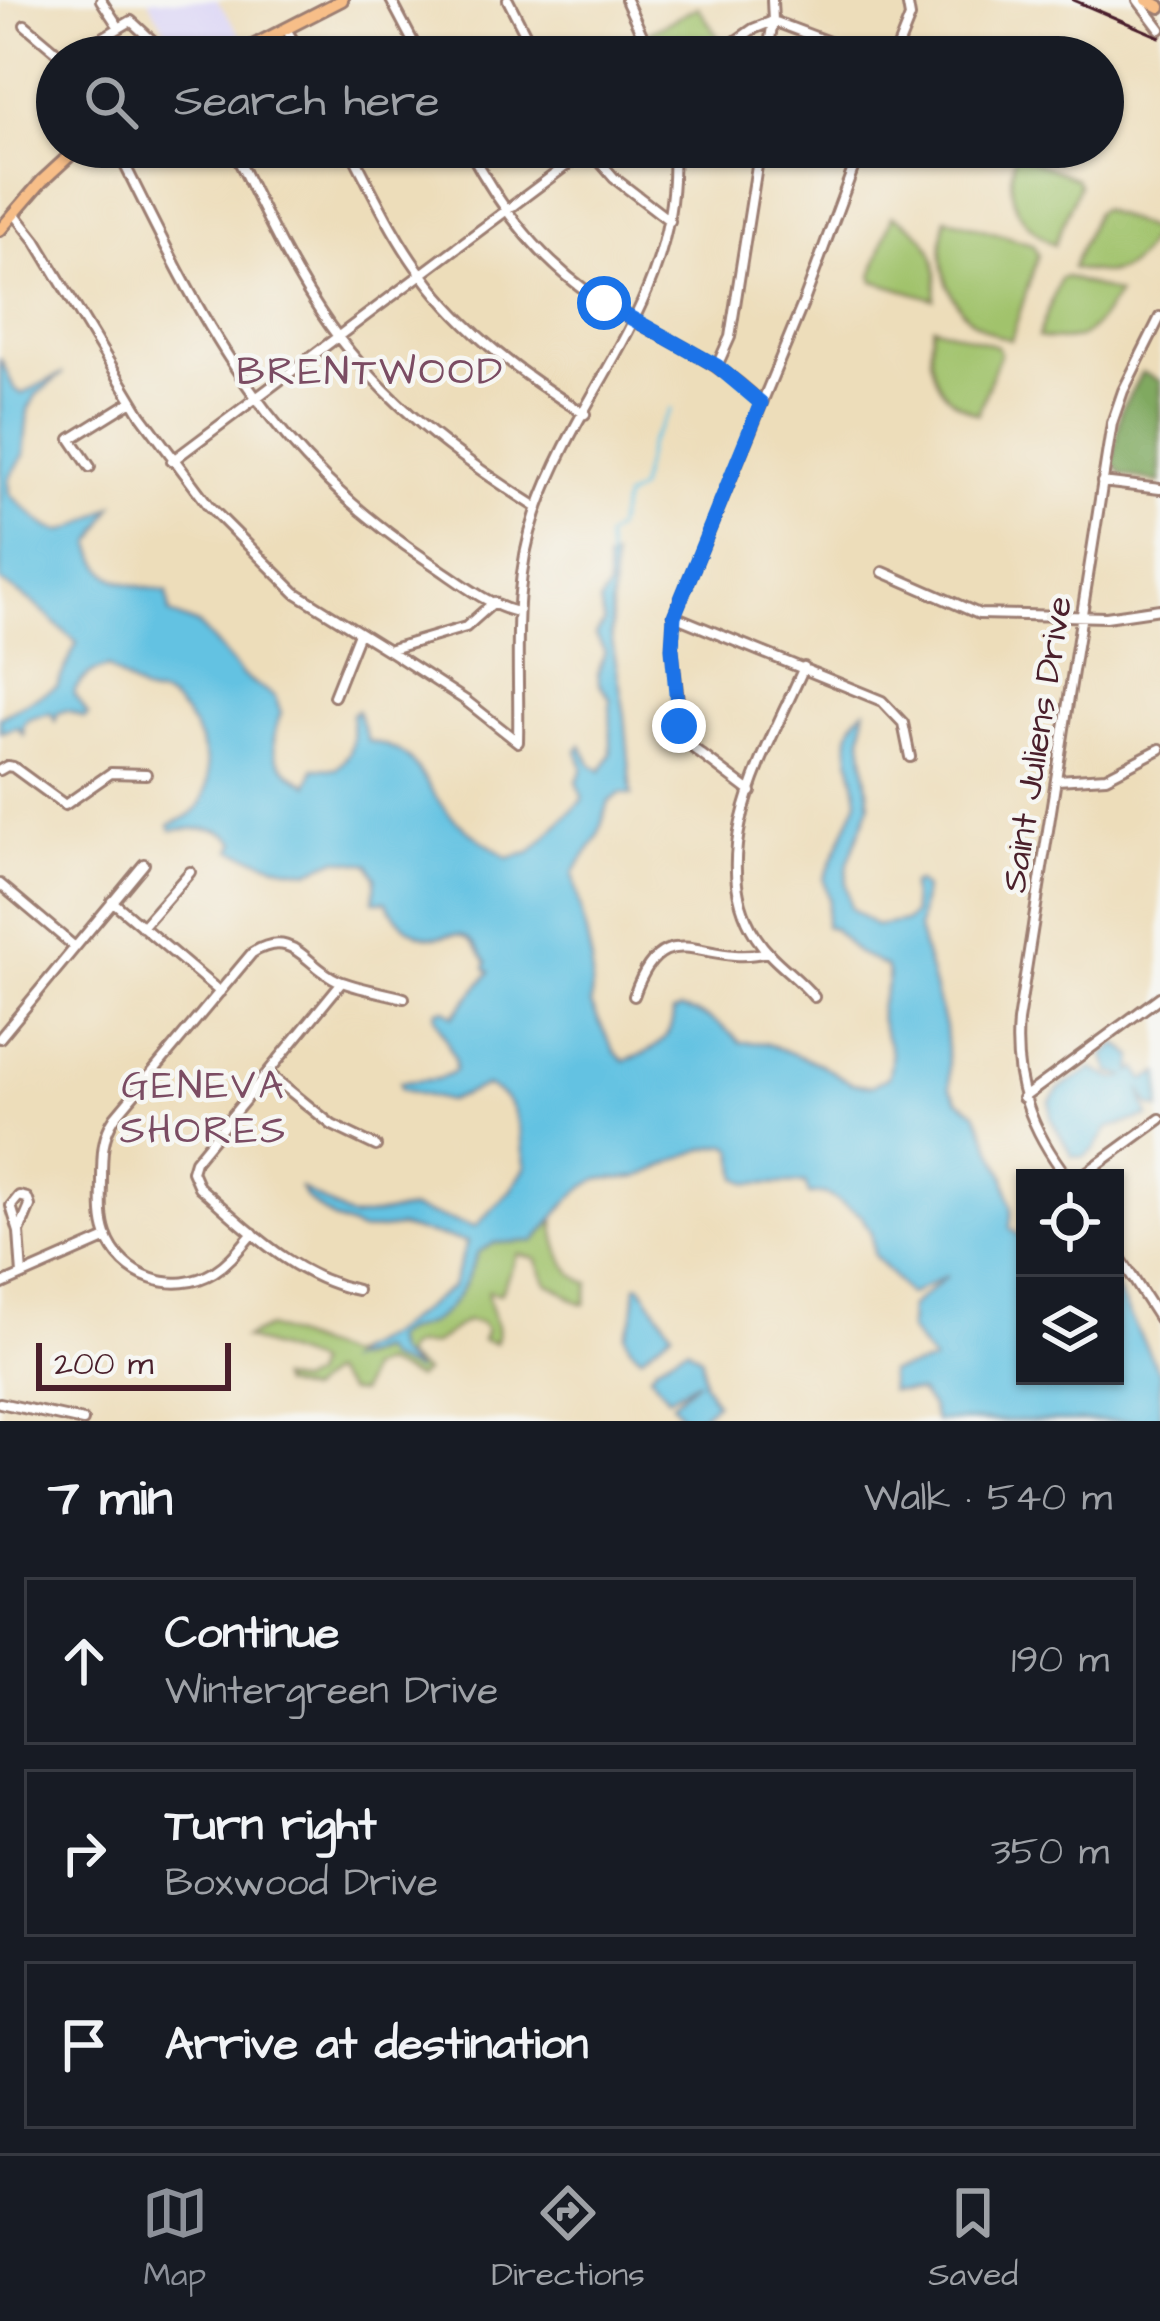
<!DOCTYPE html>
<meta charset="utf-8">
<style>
:root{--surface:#171b24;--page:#20242c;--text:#f1f3f6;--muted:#9ea1a6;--line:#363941;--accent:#8c9099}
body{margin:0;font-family:"Architects Daughter",sans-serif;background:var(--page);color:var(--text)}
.controls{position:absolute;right:36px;bottom:36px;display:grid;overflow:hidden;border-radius:0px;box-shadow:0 3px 9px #0004}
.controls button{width:108px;height:108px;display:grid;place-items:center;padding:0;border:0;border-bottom:3px solid var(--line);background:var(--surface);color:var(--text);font:60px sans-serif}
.scale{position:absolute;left:36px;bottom:30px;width:195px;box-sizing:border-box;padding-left:12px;border:6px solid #4a1f2b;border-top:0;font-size:33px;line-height:42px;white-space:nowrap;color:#4a1f2b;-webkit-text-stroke:9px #f6f6f2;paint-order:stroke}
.stop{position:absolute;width:36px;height:36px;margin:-27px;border:9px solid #1a73e8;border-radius:50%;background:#fff}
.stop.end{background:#1a73e8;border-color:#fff;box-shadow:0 3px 12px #0008}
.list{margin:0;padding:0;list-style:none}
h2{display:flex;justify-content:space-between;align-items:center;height:156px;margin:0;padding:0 48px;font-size:51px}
h2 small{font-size:39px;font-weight:400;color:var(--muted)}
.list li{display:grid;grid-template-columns:78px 1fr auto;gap:36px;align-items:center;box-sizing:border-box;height:168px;margin:0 24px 24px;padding:0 24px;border:3px solid var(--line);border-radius:0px}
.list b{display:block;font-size:45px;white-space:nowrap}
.list p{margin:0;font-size:39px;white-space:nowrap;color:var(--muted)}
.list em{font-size:39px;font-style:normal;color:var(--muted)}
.icon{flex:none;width:66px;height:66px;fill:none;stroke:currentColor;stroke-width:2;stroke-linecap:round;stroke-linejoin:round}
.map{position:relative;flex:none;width:1160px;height:1421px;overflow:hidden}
.search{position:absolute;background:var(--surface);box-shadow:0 3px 9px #0004;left:36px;right:36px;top:36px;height:132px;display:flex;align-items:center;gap:30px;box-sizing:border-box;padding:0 42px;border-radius:66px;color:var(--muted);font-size:45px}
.sheet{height:732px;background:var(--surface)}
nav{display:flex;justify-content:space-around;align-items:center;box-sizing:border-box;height:168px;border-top:3px solid var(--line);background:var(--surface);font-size:33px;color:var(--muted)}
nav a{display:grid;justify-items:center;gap:6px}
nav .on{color:var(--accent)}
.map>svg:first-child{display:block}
.built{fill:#dcd6f6}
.green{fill:#a1c36c;stroke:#76714c;stroke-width:3}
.forest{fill:#80a960;stroke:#656446;stroke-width:3}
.water{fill:#64c2e2;stroke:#577086;stroke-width:3}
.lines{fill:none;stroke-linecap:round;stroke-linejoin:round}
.stream{stroke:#64c2e2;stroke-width:3}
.minor-casing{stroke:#9c7e72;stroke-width:14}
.major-casing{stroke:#9c7e72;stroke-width:16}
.minor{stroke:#fff;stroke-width:8}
.major{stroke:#f7be88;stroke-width:10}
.rail{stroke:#4a1f2b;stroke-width:3}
.route{stroke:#1a73e8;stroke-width:15}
.labels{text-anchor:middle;stroke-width:9;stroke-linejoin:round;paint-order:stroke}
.street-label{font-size:36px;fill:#4a1f2b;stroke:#f6f6f2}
.neighbourhood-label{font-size:39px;letter-spacing:3px;fill:#7b4c63;stroke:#f6f6f2}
</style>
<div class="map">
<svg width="1160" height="1421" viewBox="0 0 1160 1421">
<rect width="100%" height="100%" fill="#f6f6f2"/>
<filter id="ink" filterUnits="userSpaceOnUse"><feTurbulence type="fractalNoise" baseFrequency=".00833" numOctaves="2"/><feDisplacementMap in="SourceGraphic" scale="24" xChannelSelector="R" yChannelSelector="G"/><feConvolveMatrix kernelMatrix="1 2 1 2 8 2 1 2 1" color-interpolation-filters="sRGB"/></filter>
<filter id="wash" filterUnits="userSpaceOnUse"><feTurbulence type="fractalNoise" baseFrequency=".004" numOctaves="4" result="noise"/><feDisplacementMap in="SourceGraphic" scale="48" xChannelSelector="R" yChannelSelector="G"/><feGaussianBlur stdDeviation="2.7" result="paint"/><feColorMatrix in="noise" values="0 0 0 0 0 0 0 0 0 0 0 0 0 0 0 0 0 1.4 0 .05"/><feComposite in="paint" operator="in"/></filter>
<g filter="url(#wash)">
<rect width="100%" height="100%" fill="#edddba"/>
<!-- built -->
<path class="built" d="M148 0H217L243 39 209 57H182Z"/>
<!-- green -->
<path class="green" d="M698 7 723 45 707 57H655L646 34Z
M1015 154 1076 179 1079 185 1054 245C1017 222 1004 197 1015 154Z
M1101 209 1154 231C1133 273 1118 279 1072 268L1096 212Z
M892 216C930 232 942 260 934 299L874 281 872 276Z
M946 218 1032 244 1038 255 1011 340C953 325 932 272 946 218Z
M1066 277 1118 294C1091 331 1087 347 1038 337L1060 279Z
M933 326 997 346 1000 353 978 414C936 399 925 367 933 326Z
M554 1220C555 1244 564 1276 589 1283L585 1304C571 1302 562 1288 547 1284L536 1259 518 1254 500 1294 488 1291C486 1310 504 1324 495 1343L482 1340 486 1330 481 1323 466 1321 432 1345H414L405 1350 404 1358 424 1372 416 1378 382 1364 368 1370 360 1393 348 1392 330 1372 307 1392 281 1385 279 1379 298 1383 311 1377 315 1365 311 1361 244 1338 268 1327 345 1356 356 1351 348 1359 356 1360 379 1350 412 1367 395 1353 392 1339C403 1329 414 1330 428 1323 456 1310 467 1279 478 1252L495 1243 535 1241Z"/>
<!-- forest -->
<path class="forest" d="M1142 372 1160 381V483L1122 475 1113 463 1121 410Z"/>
<!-- water -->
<path class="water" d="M0 358 14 388 22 394 63 373 36 395 28 410 24 455 9 479 10 494C60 541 55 541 113 506L92 544C104 588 127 582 167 592L170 614 199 625 243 676 275 697 281 713C267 748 272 765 308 785L314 768 336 769C355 752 353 739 352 714L357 710 368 741C425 750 419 786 454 819 470 834 491 846 508 858L530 853 583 799 577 781 583 768 577 750 581 745 592 765 601 771 611 754 610 698 599 683 598 673 605 652 596 635 604 622 600 603 608 589 606 561 613 558 611 635 625 715 632 795 621 793 609 802 597 838 573 873 592 962 591 1005 614 1051 624 1061C649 1053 672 1043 673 1013L680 1009C704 1013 722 1024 740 1042L765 1043 820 1064 851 1083 872 1086 888 1077C897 1047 885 1043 880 1017 877 999 894 985 886 967L856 952 833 928 825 926 829 899 824 879 858 800C856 771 834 732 865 710L862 739 870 805 848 863 846 884 851 908 876 926 906 921 913 914 911 884 917 882 924 888 918 929 945 1027 950 1088 958 1100 976 1112 1005 1178 1012 1208 1010 1228 1025 1241V1376H1115V1287L1160 1374V1421H935L931 1406 919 1392 890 1390 889 1372 933 1362 909 1330 910 1307 948 1275 909 1295 874 1255 871 1233 861 1215 824 1193 809 1194 805 1183 750 1184 738 1178 734 1150 729 1145C691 1148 675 1163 641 1176 627 1181 608 1175 595 1181 568 1194 554 1220 535 1241L495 1243 478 1252C467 1279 456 1310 428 1323 414 1330 404 1328 392 1339L395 1353 416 1371 387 1360 379 1350 347 1361 356 1351 388 1335 452 1287 467 1242 399 1227 361 1231 334 1220 307 1199 299 1187 352 1218 411 1209 475 1227 510 1191 526 1167C518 1134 521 1097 485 1086L448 1101 401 1089 400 1082 438 1079 455 1071V1059L435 1016 437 1010 445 1009 453 1016 490 972 485 968 487 963C480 953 474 938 460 935 451 933 440 938 431 937 411 935 394 918 386 901H374L376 877 369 864 337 859 308 871 282 867 232 850 236 842C219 823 194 829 171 830L169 825C177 821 188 818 194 812 225 783 197 715 165 697 160 694 153 696 147 694 133 688 120 676 108 667 92 671 80 678 74 693L88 715 84 718 67 710 58 713 55 721 51 713 29 718 23 725 24 736 18 727 0 732V717L57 686 77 643 33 603 0 581Z
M1118 1044 1134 1057 1132 1072 1138 1069 1144 1080 1160 1073V1109L1150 1106 1140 1088 1149 1117 1108 1128 1094 1150 1084 1157 1072 1156 1051 1119 1050 1101 1059 1089 1092 1069 1114 1079 1126 1076 1111 1073 1104 1055Z
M640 1285 672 1331 641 1356 630 1346 625 1335 633 1317 636 1286Z
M687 1347 702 1358 703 1382 716 1403 694 1421H685L672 1403 698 1380 668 1398 650 1374 657 1365Z"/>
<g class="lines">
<!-- stream -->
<path class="stream" d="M609 559 606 538 615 530 624 499 638 490 649 444 671 409"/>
</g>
</g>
<g filter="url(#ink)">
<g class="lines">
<!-- minor casing -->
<g class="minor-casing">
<path id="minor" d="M101 0 118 26
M391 0 421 57
M508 0 537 57
M626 0 652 57
M1138 0 1160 29
M25 25 57 52 72 56 131 21 170 57
M286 29 303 57
M713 57 753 29 773 21 869 57
M767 57 773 21 772 0
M894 57 910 17 907 0
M116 147C202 320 262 452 431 563 457 580 487 605 517 612
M232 147C262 207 291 271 330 326 385 403 459 458 538 508
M349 147C372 190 393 237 423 276 465 333 525 377 585 414
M468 147C501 211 544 266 606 304 659 337 717 358 761 403
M587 147 614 178 670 221
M14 213 36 241 141 415 209 506 296 593 388 650 466 627 494 602
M717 366 730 337 760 147
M172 461 591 147
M90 467 71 439 132 401
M1102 482 1160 489
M883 572 979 614 1106 617 1160 609
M674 616 882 701 903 723 910 757
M388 650 465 700 518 742C520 664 510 588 536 513 582 381 681 299 673 147
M804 667C769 747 702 854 756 937 772 962 796 975 814 997
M334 696 359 633
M0 770 7 766 13 767 65 805 111 773 146 774
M1057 780 1106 777 1160 749
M751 792 689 745 682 735 672 648 674 616 804 301 861 147
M0 884 75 947
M112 901 220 992
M142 927 190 872
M342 982 195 1161 192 1171 199 1187C248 1229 292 1276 357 1290
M634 996C664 909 703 969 767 952
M0 1038 144 864
M268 1073 332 1125 376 1146
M1023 1098 1160 997
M1068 1178C1031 1130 1013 1082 1018 1021L1112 423 1123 391 1160 317
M1079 1178 1160 1119
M19 1232 30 1206 27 1198 19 1196 11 1206 19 1232 22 1275
M253 1233C241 1247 230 1262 214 1272 175 1296 121 1278 106 1234 100 1217 102 1197 102 1179 102 1156 102 1136 115 1117L252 953C294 927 305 966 337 980 358 989 383 992 404 998
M1115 1250 1160 1320
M0 1285 107 1238
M0 1403 83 1421"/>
</g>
<!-- major casing -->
<g class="major-casing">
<path id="major" d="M1147 0 1160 7
M231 57 342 0
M0 230 42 181 79 147"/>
</g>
<!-- minor -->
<use href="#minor" class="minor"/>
<!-- major -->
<use href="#major" class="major"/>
<!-- rail -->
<path class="rail" d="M1073 0 1160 37"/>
</g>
</g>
<g class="lines" filter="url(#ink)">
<!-- route -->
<path class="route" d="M604 303 717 366 761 403 674 616 672 648 679 726"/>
</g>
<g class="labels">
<!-- street labels -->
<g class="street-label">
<text transform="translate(1035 744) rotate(-81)" y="13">Saint Juliens Drive</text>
</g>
<!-- neighbourhood labels -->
<g class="neighbourhood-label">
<text x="371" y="384">BRENTWOOD</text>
<text x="204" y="1098">GENEVA<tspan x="204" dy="45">SHORES</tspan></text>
</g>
</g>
</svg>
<div class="controls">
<button><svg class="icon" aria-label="locate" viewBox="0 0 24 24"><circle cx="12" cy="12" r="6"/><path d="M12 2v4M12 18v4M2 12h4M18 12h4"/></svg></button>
<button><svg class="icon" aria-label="layers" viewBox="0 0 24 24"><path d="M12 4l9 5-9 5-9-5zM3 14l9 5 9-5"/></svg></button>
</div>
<div class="scale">200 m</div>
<div class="stop" style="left:604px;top:303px"></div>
<div class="stop end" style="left:679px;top:726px"></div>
<div class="search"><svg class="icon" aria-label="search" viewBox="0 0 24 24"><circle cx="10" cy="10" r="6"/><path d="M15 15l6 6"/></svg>Search here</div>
</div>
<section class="sheet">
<h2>7 min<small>Walk · 540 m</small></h2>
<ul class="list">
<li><svg class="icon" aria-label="ahead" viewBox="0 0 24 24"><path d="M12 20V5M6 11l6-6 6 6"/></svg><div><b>Continue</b><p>Wintergreen Drive</p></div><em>190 m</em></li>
<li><svg class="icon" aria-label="right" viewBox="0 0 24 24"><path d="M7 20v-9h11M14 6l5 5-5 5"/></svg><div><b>Turn right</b><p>Boxwood Drive</p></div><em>350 m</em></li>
<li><svg class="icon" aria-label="arrive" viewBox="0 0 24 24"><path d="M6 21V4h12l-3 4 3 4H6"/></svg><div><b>Arrive at destination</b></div></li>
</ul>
</section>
<nav>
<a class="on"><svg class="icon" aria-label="map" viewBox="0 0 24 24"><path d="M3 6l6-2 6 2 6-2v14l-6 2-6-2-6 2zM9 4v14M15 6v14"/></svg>Map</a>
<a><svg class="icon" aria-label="directions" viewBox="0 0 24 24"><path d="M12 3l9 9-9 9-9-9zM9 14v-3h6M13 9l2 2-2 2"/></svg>Directions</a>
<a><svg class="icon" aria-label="saved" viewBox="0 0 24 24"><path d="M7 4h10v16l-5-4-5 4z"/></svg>Saved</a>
</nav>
